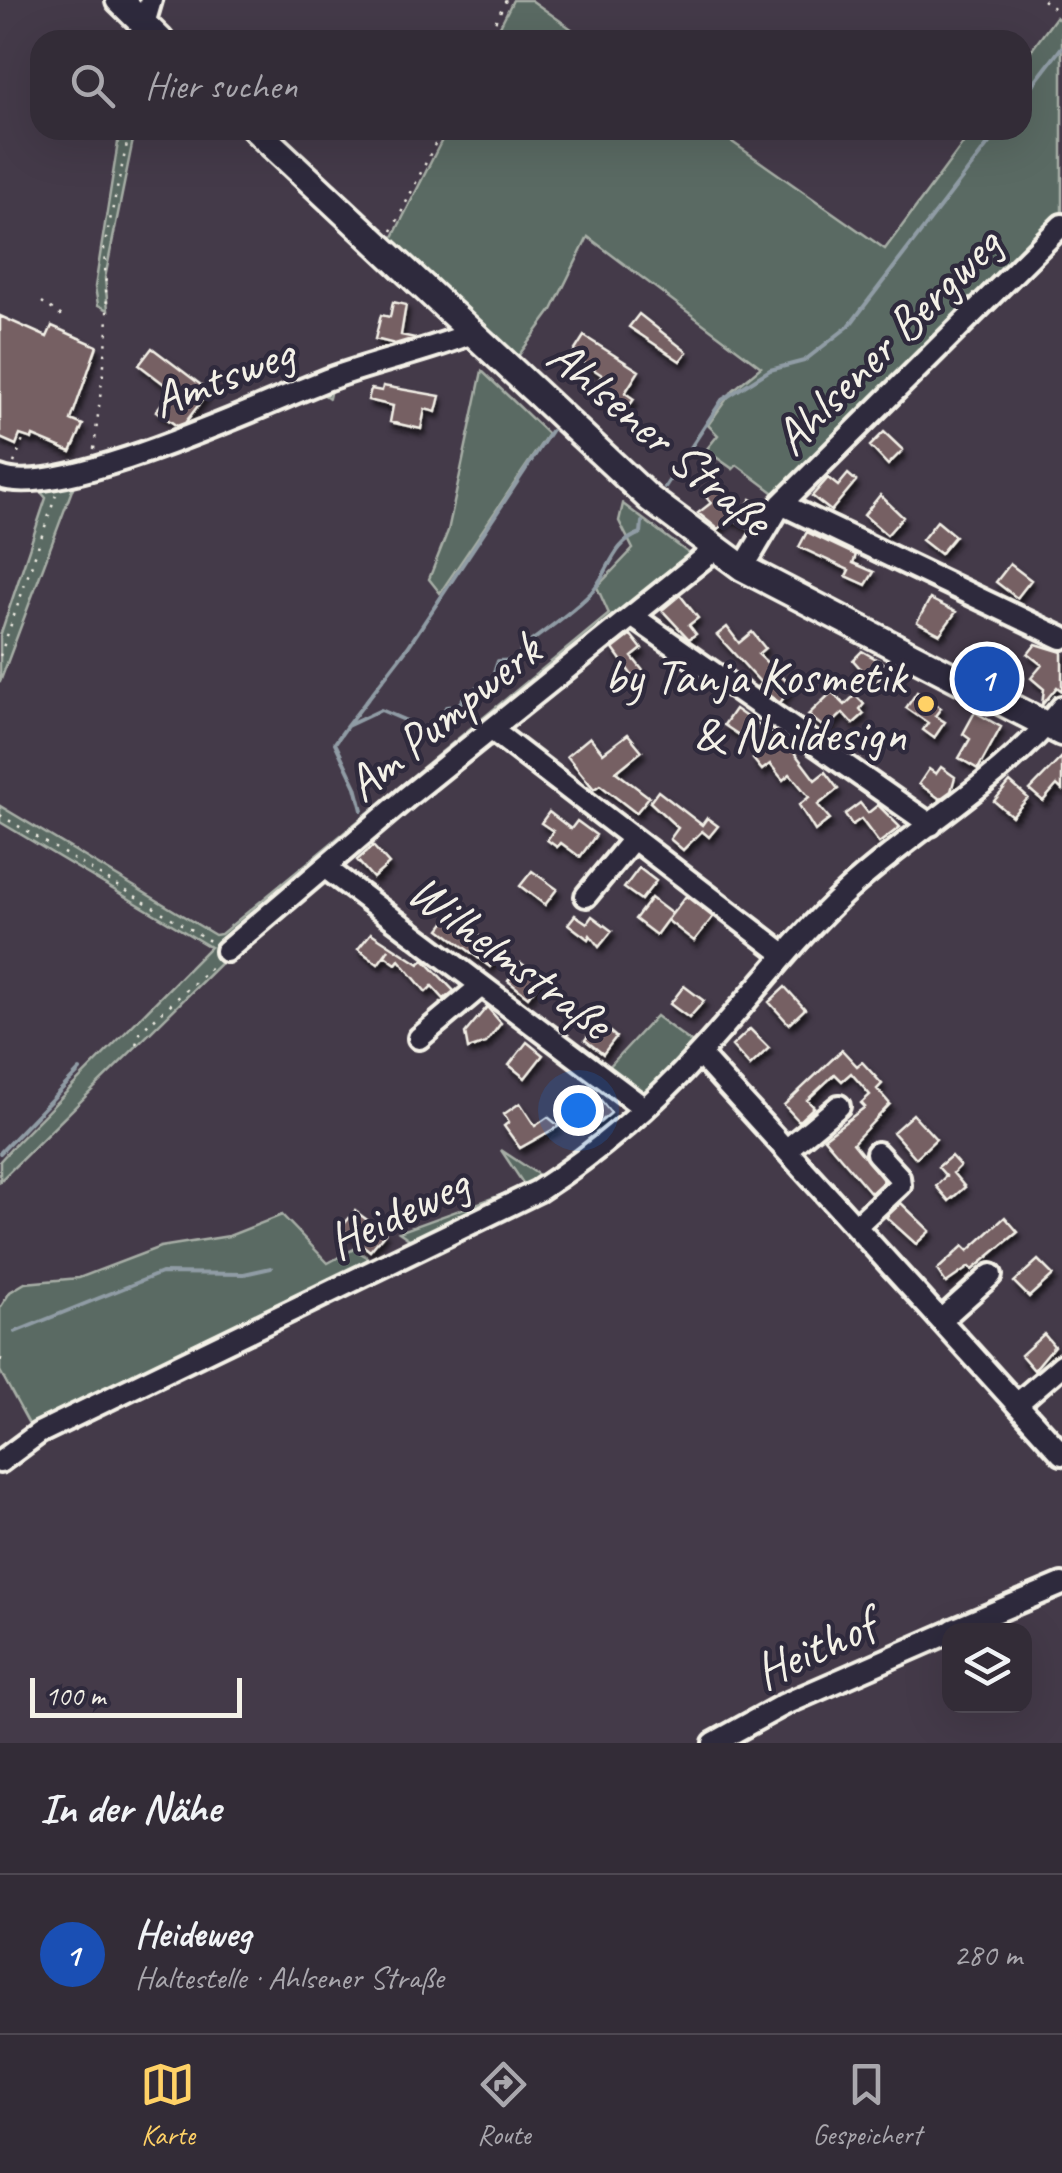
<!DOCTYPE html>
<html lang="de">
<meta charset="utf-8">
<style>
:root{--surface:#332c37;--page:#3e3842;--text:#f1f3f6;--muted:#a9a7ad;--line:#4e4852;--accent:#ffd166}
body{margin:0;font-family:Caveat,sans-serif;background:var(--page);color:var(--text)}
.controls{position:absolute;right:30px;bottom:30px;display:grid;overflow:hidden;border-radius:20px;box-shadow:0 10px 40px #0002}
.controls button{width:90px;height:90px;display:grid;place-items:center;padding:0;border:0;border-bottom:2px solid var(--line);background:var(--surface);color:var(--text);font:50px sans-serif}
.scale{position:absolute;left:30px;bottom:25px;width:212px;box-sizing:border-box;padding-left:10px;border:5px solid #f4f1e8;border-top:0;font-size:28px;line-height:35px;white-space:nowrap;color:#f4f1e8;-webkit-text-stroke:8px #2f2a3d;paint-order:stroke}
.you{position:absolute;left:578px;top:1110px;width:35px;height:35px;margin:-25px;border:8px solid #fff;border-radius:50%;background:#1a73e8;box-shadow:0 0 0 15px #1a73e833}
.badge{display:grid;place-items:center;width:65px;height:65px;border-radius:50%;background:var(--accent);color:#fff;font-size:32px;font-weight:700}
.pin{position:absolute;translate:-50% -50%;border:5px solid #fff;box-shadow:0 2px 10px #0006}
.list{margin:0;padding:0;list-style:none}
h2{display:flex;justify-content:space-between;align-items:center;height:130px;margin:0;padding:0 40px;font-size:42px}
h2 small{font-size:32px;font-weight:400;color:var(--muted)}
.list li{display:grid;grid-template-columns:65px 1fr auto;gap:30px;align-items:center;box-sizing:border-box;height:160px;padding:0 40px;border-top:2px solid var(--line)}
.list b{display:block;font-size:38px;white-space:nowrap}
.list p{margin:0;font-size:32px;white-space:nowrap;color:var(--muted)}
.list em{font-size:32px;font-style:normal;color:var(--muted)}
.icon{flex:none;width:55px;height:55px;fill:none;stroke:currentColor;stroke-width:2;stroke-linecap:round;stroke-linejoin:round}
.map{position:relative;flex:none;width:1062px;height:1743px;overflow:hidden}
.search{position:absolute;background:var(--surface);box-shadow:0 10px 40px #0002;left:30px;right:30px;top:30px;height:110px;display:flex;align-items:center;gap:25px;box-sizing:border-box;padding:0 35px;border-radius:30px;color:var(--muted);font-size:38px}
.sheet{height:290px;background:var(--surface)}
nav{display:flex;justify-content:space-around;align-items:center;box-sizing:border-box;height:140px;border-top:2px solid var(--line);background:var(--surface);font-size:28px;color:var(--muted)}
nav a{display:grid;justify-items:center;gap:5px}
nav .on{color:var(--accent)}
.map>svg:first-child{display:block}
.green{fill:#5a6b63;stroke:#a7aea6;stroke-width:2.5}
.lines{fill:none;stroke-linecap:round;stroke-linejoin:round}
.stream{stroke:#909ca5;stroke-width:4}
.building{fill:#766064;stroke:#f4f1e8;stroke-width:2.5;filter:url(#shadow)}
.minor-casing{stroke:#f4f1e8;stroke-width:28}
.major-casing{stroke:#f4f1e8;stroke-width:32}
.path{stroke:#f4f1e8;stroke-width:2.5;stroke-dasharray:2.5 8;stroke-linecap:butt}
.minor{stroke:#2f2a3d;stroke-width:20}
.major{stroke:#2f2a3d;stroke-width:25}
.poi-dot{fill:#ffd166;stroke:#2f2a3d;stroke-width:4}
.labels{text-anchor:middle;stroke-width:9;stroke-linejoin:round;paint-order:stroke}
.street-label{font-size:50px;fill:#f4f1e8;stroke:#2f2a3d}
.poi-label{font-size:50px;fill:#f4f1e8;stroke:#2f2a3d;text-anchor:end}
</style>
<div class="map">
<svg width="1062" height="1743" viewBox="0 0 1062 1743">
<defs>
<filter id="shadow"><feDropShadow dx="3" dy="5.5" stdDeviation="2.5" flood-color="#0009"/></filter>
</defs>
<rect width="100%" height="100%" fill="#443a49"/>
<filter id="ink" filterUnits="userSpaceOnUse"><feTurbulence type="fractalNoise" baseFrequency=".01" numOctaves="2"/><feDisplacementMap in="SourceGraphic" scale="20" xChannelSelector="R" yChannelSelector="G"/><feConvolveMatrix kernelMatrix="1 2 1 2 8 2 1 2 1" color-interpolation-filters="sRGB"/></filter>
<g filter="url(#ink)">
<!-- green -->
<path class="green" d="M513 0H531L587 40H493Z
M1056 17 1062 22V219L781 498 737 465 733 469 706 450 718 435 708 425 733 390 761 367 588 237 552 310 516 359 392 239 447 130H715L885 249 973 130H1022V63Z
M120 130H135L105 278 108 310 98 305 95 287Z
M335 370 329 398 320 392 75 482 0 682V636L46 498 39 490 0 486 57 481Z
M482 371 548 434 440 593 429 579 448 531Z
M623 504 695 558 233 951 0 1181V1161L18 1141 210 947 0 822V806L215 935 221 934 609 614 597 587 633 549 619 521Z
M656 1016 695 1045 645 1094H636L606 1070Z
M696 1048 1062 1452V1466L703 1073 696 1070 583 1169 25 1436 29 1424 0 1371V1308L10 1292 25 1283 79 1278 160 1247 229 1236 282 1215 328 1263 354 1249 367 1257 370 1266 415 1243 399 1232 525 1186 501 1150 542 1177 639 1104Z"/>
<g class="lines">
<!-- stream -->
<path class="stream" d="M1022 99 1062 47
M665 487 722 400 770 370 804 361 849 326 999 130
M347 726 408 647 551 431
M362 810 356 787 335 743 347 726 381 710 423 728 440 720 446 707 458 706 467 693 492 679 498 661 519 660 521 649C543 632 566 617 587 597 610 576 610 543 641 533L642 522
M0 1153 80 1070
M15 1332 161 1273 244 1274 271 1268"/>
</g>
<!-- building -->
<path class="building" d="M393 302 406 305 401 335 415 338 395 344 375 339 381 315 390 317Z
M639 314 687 352 680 361 629 327Z
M0 316 47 337 52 326 97 346 71 420 83 425 71 452 33 436 32 439 20 435 16 445 0 438Z
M584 336 639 371 625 393 634 399 626 411 616 406 613 411 589 395 602 375 572 355Z
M152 348 209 391 185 423 177 426 156 411 172 390 139 365Z
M383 386 440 396 436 412 425 409 421 429 390 422 393 406 368 400 371 389 382 391Z
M884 432 903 450 888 465 870 446Z
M848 474 856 481 831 511 812 496 828 478 838 486Z
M715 484 743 511 751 499 763 507 750 530 732 518 718 529 698 513 711 503 706 497Z
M880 495 903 517 887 535 864 515Z
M937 521 955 536 940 554 922 540Z
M807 532 856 555 853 563 874 572 866 585 846 576 849 570 799 547Z
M1010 564 1031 580 1017 598 996 582Z
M680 595 698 618 689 625 696 634 689 639 662 610Z
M930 599 956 612 940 634 917 622Z
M727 627 739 643 752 632 765 648 758 654 792 686 780 703 757 687 761 683 717 635Z
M631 635 642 649 632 657 645 673 636 681 613 649Z
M1036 644 1062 652V691L1057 687 1042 705 1044 689 1031 678 1042 665 1028 654Z
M862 651 899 672 893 683 880 677 876 684 858 672 860 668 853 660Z
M832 692 845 705 855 695 864 704 860 709 864 714 853 724 843 713 826 729 808 715Z
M917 692 941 708 935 716 945 722 934 738 923 730 928 723 906 708Z
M735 709 790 747 815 780 825 772 838 789 818 805 830 819 815 831 799 805 809 797 790 774 783 780 770 764 762 770 753 759 763 751 724 725Z
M975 712 1001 727 978 769 959 758 970 739 963 734Z
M628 734 642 751 616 772 649 797 636 813 600 785 594 789 567 756 590 737 603 753Z
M1062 757V790L1057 785 1043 801 1030 790Z
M941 767 955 777 951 791 940 799 919 784 929 769 936 774Z
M1010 782 1028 798 1012 816 994 801Z
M658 791 702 825 707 818 718 826 709 837 702 831 683 850 670 839 678 828 650 802Z
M860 803 868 813 878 805 900 827 879 843 861 819 852 825 845 814Z
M549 812 571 829 577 821 596 835 580 857 561 843 557 847 547 840 553 831 541 823Z
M373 846 389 864 373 878 357 860Z
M639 868 656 881 641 900 624 888Z
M532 871 557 889 545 905 520 886Z
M686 896 713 917 694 941 667 920 656 935 635 919 651 898 672 914 668 919Z
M575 915 587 923 592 916 612 931 599 947 590 935 588 939 568 924Z
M450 916 502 952 490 967 440 929Z
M371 933 419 964 424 960 454 991 444 999 432 986 426 992 399 960 396 964 385 956 389 949 378 964 358 949Z
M521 963 542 979 528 997 508 981Z
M684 986 704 1001 689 1018 670 1004Z
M785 987 805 1009 789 1024 769 1002Z
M487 1007 501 1023 486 1043 468 1049 465 1033Z
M598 1022 616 1037 603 1054 585 1040Z
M750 1029 769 1048 750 1066 732 1046Z
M527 1042 543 1055 525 1078 509 1065Z
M842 1050 857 1066 862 1062 882 1084 877 1089 890 1104 853 1143 884 1181 871 1193 824 1138 865 1107 861 1103 870 1095 851 1073 842 1081 835 1074 807 1100 814 1107 799 1121 784 1105Z
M576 1091 589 1106 599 1098 611 1113 592 1129 565 1101Z
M520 1103 535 1126 548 1117 559 1126 520 1148 504 1126 509 1122 504 1114Z
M913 1114 936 1139 916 1158 893 1132Z
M951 1156 960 1166 953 1173 965 1187 949 1201 936 1186 946 1176 938 1167Z
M901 1203 930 1231 916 1244 886 1217Z
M355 1211 385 1233 370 1251 341 1228Z
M1005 1217 1018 1232 972 1270 969 1267 946 1283 937 1270 963 1246 968 1251Z
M1038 1260 1053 1275 1029 1297 1014 1282Z
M1044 1334 1054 1346 1034 1370 1021 1355Z"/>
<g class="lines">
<!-- minor casing -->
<g class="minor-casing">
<path id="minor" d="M144 24 151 0
M0 477C59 500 262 405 326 380 374 362 425 352 472 333
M781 504 1062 638
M743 568 781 504 1062 225
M632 616 931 825
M492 730 784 954
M327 869 644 1108
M586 896 633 839
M226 951 407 797 714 550
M419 1038 481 986
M699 1054 1062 1454
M786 1150 839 1106
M856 1226 900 1185 899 1177 877 1153
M942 1319 991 1275
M1018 1403 1062 1365
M0 1462 39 1433 538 1191C598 1152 652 1106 700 1053 750 999 793 940 848 890 917 827 1003 780 1062 707
M953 1630 1062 1584
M714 1743 783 1705 950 1632"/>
</g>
<!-- major casing -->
<g class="major-casing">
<path id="major" d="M119 0 160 40
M256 130 650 499 743 568 1062 733"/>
</g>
<!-- path -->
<path class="path" d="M1043 0 1062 15
M486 40 506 0
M392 231 442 130
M42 302 66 319
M94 449 108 330 104 248 130 130
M14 463 23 440 19 438
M0 656 56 495
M0 815 213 943
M136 1044 141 1031 214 965
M0 1359 5 1361"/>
<!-- minor -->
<use href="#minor" class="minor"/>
<!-- major -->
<use href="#major" class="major"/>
</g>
</g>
<!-- markers -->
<circle class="poi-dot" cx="926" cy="704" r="10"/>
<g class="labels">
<!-- street labels -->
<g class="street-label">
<text transform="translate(886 340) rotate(-45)" y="18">Ahlsener Bergweg</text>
<text transform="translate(222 375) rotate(-21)" y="18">Amtsweg</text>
<text transform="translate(661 436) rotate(40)" y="18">Ahlsener Straße</text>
<text transform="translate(442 716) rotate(-39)" y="18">Am Pumpwerk</text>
<text transform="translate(511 955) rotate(37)" y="18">Wilhelmstraße</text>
<text transform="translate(397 1211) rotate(-26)" y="18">Heideweg</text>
<text transform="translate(813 1647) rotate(-25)" y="18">Heithof</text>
</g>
<!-- poi labels -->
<g class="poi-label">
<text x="906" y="693">by Tanja Kosmetik<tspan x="906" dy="58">&amp; Naildesign</tspan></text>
</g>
</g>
</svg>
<div class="controls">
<button><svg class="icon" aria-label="layers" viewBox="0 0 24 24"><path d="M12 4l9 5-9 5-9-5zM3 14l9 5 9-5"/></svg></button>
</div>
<div class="scale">100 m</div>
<div class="you"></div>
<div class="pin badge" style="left:987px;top:679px;background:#1a4fb4">1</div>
<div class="search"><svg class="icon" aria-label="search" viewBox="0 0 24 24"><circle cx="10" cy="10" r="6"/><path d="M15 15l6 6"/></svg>Hier suchen</div>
</div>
<section class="sheet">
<h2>In der Nähe<small></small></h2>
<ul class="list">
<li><span class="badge" style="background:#1a4fb4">1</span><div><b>Heideweg</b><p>Haltestelle · Ahlsener Straße</p></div><em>280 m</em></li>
</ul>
</section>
<nav>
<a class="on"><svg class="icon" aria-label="map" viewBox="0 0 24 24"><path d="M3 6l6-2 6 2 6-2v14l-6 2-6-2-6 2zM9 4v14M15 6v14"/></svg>Karte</a>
<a><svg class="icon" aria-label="directions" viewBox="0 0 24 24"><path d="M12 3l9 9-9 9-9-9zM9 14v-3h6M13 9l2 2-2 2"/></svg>Route</a>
<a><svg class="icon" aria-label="saved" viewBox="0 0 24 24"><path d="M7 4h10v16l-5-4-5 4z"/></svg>Gespeichert</a>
</nav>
